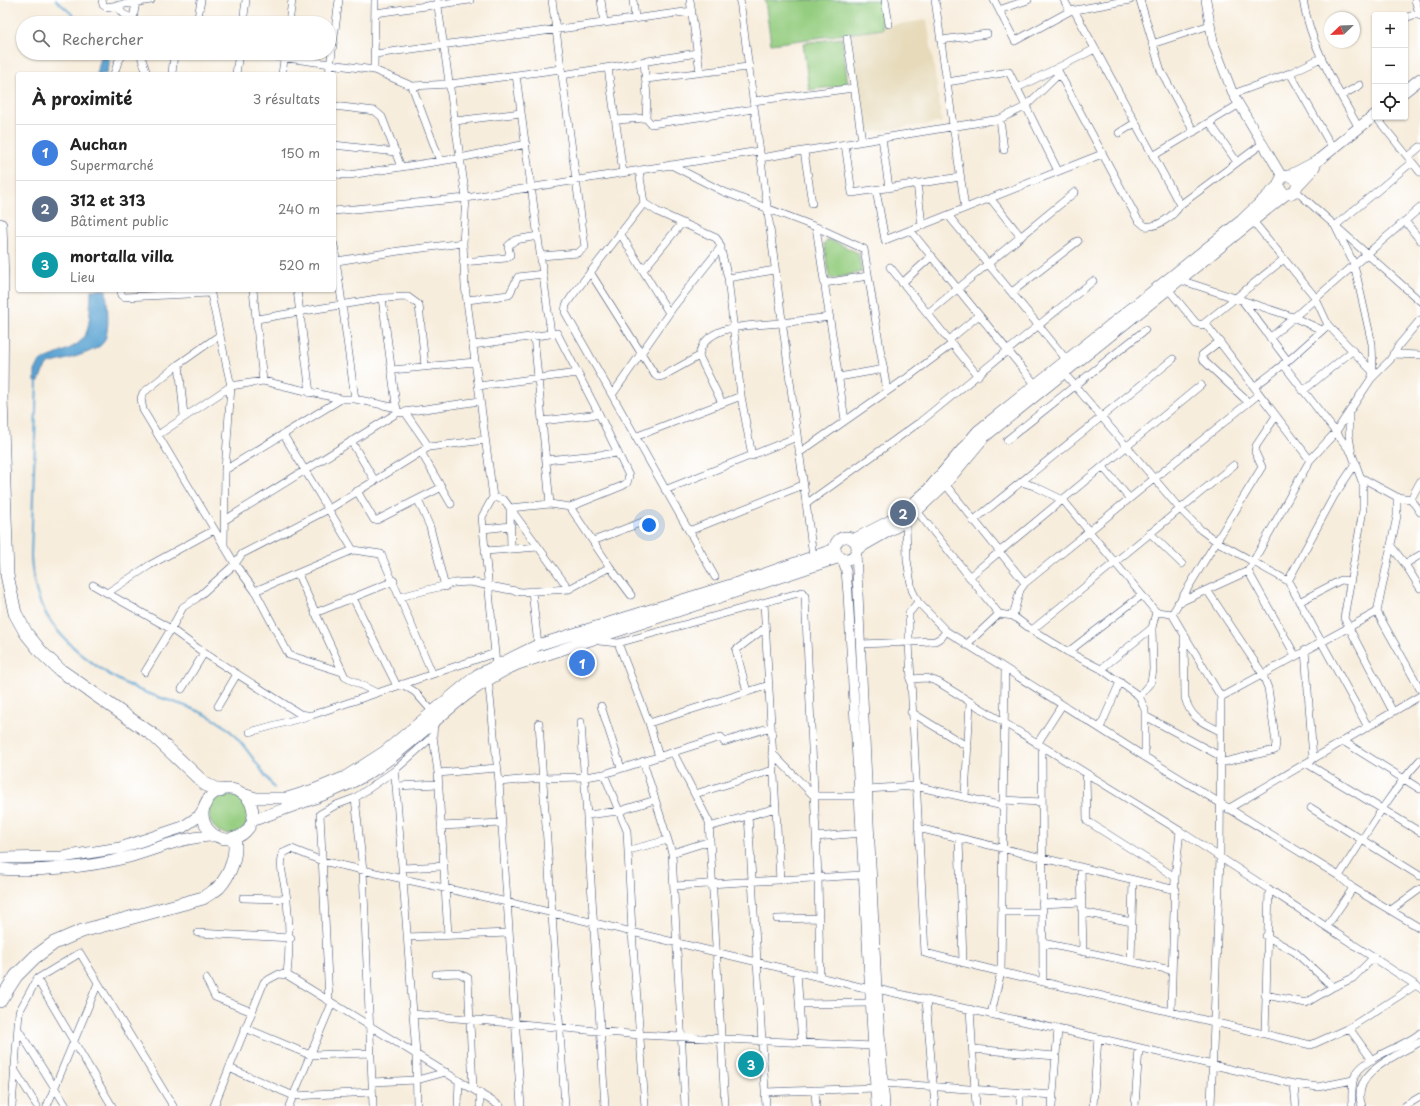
<!DOCTYPE html>
<html lang="fr">
<meta charset="utf-8">
<style>
:root{--surface:#fff;--page:#f6f6f6;--text:#222;--muted:#767676;--line:#e0e0e0;--accent:#d1495b}
body{margin:0;font-family:"Playpen Sans",sans-serif;background:var(--page);color:var(--text)}
.controls{position:absolute;right:12px;top:12px;display:grid;overflow:hidden;border-radius:4px;box-shadow:0 1px 3px #0004}
.controls button{width:36px;height:36px;display:grid;place-items:center;padding:0;border:0;border-bottom:1px solid var(--line);background:var(--surface);color:var(--text);font:20px sans-serif}
.compass{position:absolute;left:1324px;top:12px;width:36px;height:36px;border-radius:50%;background:var(--surface);box-shadow:0 1px 3px #0004;rotate:247deg}
.you{position:absolute;left:649px;top:525px;width:14px;height:14px;margin:-10px;border:3px solid #fff;border-radius:50%;background:#1a73e8;box-shadow:0 0 0 6px #1a73e833}
.badge{display:grid;place-items:center;width:26px;height:26px;border-radius:50%;background:var(--accent);color:#fff;font-size:13px;font-weight:700}
.pin{position:absolute;translate:-50% -50%;border:2px solid #fff;box-shadow:0 1px 4px #0006}
.list{margin:0;padding:0;list-style:none}
h2{display:flex;justify-content:space-between;align-items:center;height:52px;margin:0;padding:0 16px;font-size:17px}
h2 small{font-size:13px;font-weight:400;color:var(--muted)}
.list li{display:grid;grid-template-columns:26px 1fr auto;gap:12px;align-items:center;box-sizing:border-box;height:56px;padding:0 16px;border-top:1px solid var(--line)}
.list b{display:block;font-size:15px;white-space:nowrap}
.list p{margin:0;font-size:13px;white-space:nowrap;color:var(--muted)}
.list em{font-size:13px;font-style:normal;color:var(--muted)}
.icon{flex:none;width:22px;height:22px;fill:none;stroke:currentColor;stroke-width:2;stroke-linecap:round;stroke-linejoin:round}
.map{position:relative;flex:none;width:1420px;height:1106px;overflow:hidden}
.search{position:absolute;background:var(--surface);box-shadow:0 1px 3px #0004;left:16px;top:16px;width:320px;height:44px;display:flex;align-items:center;gap:10px;box-sizing:border-box;padding:0 14px;border-radius:22px;color:var(--muted);font-size:15px}
.panel{position:absolute;background:var(--surface);box-shadow:0 1px 3px #0004;left:16px;top:72px;width:320px;height:220px;border-radius:4px}
.map>svg:first-child{display:block}
.built{fill:#e6daba}
.green{fill:#95cd80;stroke:#587e6f}
.water{fill:#5aa3d1;stroke:#3a6998}
.lines{fill:none;stroke-linecap:round;stroke-linejoin:round}
.stream{stroke:#5aa3d1;stroke-width:2}
.minor-casing{stroke:#3c4c71;stroke-width:8}
.tertiary-casing{stroke:#3c4c71;stroke-width:10}
.primary-casing{stroke:#3c4c71;stroke-width:12}
.motorway-casing{stroke:#3c4c71;stroke-width:14}
.minor{stroke:#fff;stroke-width:7}
.tertiary{stroke:#fff;stroke-width:9}
.primary{stroke:#fff;stroke-width:11}
.motorway{stroke:#fff;stroke-width:13}
</style>
<div class="map">
<svg width="1420" height="1106" viewBox="0 0 1420 1106">
<rect width="100%" height="100%" fill="#fff"/>
<filter id="ink" filterUnits="userSpaceOnUse"><feTurbulence type="fractalNoise" baseFrequency=".025" numOctaves="2"/><feDisplacementMap in="SourceGraphic" scale="8" xChannelSelector="R" yChannelSelector="G"/><feConvolveMatrix kernelMatrix="1 2 1 2 8 2 1 2 1" color-interpolation-filters="sRGB"/></filter>
<filter id="wash" filterUnits="userSpaceOnUse"><feTurbulence type="fractalNoise" baseFrequency=".012" numOctaves="4" result="noise"/><feDisplacementMap in="SourceGraphic" scale="16" xChannelSelector="R" yChannelSelector="G"/><feGaussianBlur stdDeviation="0.9" result="paint"/><feColorMatrix in="noise" values="0 0 0 0 0 0 0 0 0 0 0 0 0 0 0 0 0 1.4 0 .05"/><feComposite in="paint" operator="in"/></filter>
<g filter="url(#wash)">
<rect width="100%" height="100%" fill="#f7eddc"/>
<!-- built -->
<path class="built" d="M927 20 942 122 865 133 851 31Z"/>
<!-- green -->
<path class="green" d="M765 0H879L883 29 771 44Z
M842 38 848 85 809 90 803 43Z
M831 240 858 253 862 272 831 279 829 277 824 244 826 241Z
M209 814a20 20 0 1 1 40 0a20 20 0 1 1-40 0Z"/>
<!-- water -->
<path class="water" d="M102 53H109V66L106 74H97Z
M91 290H106C107 303 111 332 103 343 95 353 60 361 48 364L42 373 39 381H35V371L40 361C89 341 89 344 91 290Z"/>
<g class="lines">
<!-- stream -->
<path class="stream" d="M56 0 82 23
M37 381 31 556C32 574 34 590 42 606 58 642 104 675 139 690 166 701 199 707 223 725 241 738 261 770 274 788"/>
</g>
</g>
<g filter="url(#ink)">
<g class="lines">
<!-- minor casing -->
<g class="minor-casing">
<path id="minor" d="M102 0 103 5 106 7 151 0
M437 0 466 198 463 243 465 286 493 497 482 517 496 665
M601 0 604 22
M633 0 635 18
M690 0 700 72
M740 0 813 556
M885 0 889 24
M935 0 965 208
M994 0 1015 41 1070 11 1130 0
M1064 0 1070 11
M1140 0 1161 71 1194 132
M1303 0C1311 47 1336 87 1359 128
M1415 0 1420 16
M116 5 123 14 133 19 134 23
M999 10 1028 0
M1074 10 1180 205
M375 13 470 0
M1405 18 1419 13
M133 19 136 2
M197 23 201 0
M243 23 246 0
M289 23 292 0
M847 38 862 141
M941 40 987 34
M1152 44 1210 25
M140 53 147 74
M251 53 374 70 412 86 450 84 561 69
M375 54 692 11
M644 61 647 97 646 118 651 124 754 109
M608 68 623 173
M1057 69 1138 220 1145 226C1157 228 1174 216 1180 205L1262 144
M374 70 375 0
M1290 73 1333 149
M114 74 118 62 124 53
M172 74 174 53
M236 74 239 53
M282 74 285 53
M329 74 339 0
M516 75 551 334
M562 75 697 53
M646 79 748 67
M947 82 1009 72 1058 171
M412 86 440 161
M1017 88 1095 49
M1233 94 1290 73 1321 58
M1341 96 1360 85
M753 101 854 88
M334 106 375 111 382 117 401 167
M1376 117 1420 172
M1000 119 1004 150
M616 120 646 118
M455 121 521 113
M1210 123 1237 162
M1119 133 1135 123
M882 138 889 188
M845 144 852 193 961 177
M334 145 396 152
M804 151 812 203
M1153 156 1238 105
M1408 157 1420 147
M760 158 1000 119 1025 107 1059 74
M671 165 722 191 816 227 864 249 887 391
M639 170 644 203 658 212 716 238 719 242 728 278 741 396 752 456
M334 174 349 175 460 158 526 144
M917 183 922 225
M876 190 885 240 1102 154
M1295 190 1420 301
M990 198 1021 237
M644 203 572 296 566 305 565 312 715 577
M334 211 466 198 759 151
M948 215 1066 359
M1253 221 1315 297 1328 325 1373 372
M1405 221 1420 240
M816 227 845 420
M910 230 1035 384
M620 233 669 313
M334 245 355 399
M541 256 578 253 585 247 552 0
M337 261 399 251 463 243
M463 262 506 258 510 255 508 246 515 240 538 236
M890 267 978 376
M643 270 682 223
M590 272 655 375 658 377 663 376 699 356
M728 278 775 270
M1180 280 1293 317 1322 330
M824 283 868 276
M902 283 932 256
M1168 289 1196 323 1202 325 1284 259
M121 290V295L124 297 210 293
M210 290 231 386 225 470 224 545
M253 290 263 381
M297 290 310 393
M1012 292 1078 241
M382 298 397 412
M1241 299 1288 361
M467 300 509 295 518 277 543 274
M927 314 1075 192
M257 319 382 298 408 297 419 305 425 366
M1205 323 1310 460
M220 335 179 364 143 393 141 398 143 410 235 564 255 591 353 550
M534 336 550 504
M1270 338 1420 208
M949 340 979 315
M1220 341 1202 355V359L1248 402
M473 345 557 333 599 414 629 476 627 483 622 486 570 507 550 504 510 508 504 500 493 497
M1393 354 1420 355
M179 364 184 416
M1283 364 1351 452
M392 370 475 362
M1064 373 1180 509 1201 530 1216 541 1288 581 1368 727
M839 377 884 369
M908 377 952 344
M1372 378 1390 360 1399 345 1420 320
M478 386 578 373
M1254 387 1288 361 1326 327
M1303 391 1352 351
M612 395 674 306 721 247
M722 403 699 356C704 322 755 326 781 323 797 321 813 319 830 317
M405 412 429 447
M1349 414V436L1352 454 1363 484V510L1344 618 1393 712
M543 421 599 414
M920 422 1093 281
M283 434 353 550 381 554 432 673
M158 435 231 386 263 381 341 399
M635 437 741 396
M1007 440 1145 330
M351 441 375 481
M421 452 451 504
M799 453 905 379
M546 460 618 453
M1103 467 1129 498
M225 470 341 399H355L397 408
M1362 478 1397 497V516L1377 612 1420 689
M1021 482 1034 486 1063 500 1156 612 1172 614
M945 484 1025 583 1020 590 1013 616
M665 490 797 437
M357 491 374 520H377L442 487
M1397 497 1411 499 1420 512
M1411 499 1420 482
M418 500 430 527 445 587
M806 504 917 424
M570 507 610 567 631 595
M510 508 569 589 610 567
M510 509 511 549
M917 511 999 614 1013 616 1032 630 1068 652 1101 669 1139 696 1145 710V757
M225 520 397 413 480 401
M906 521 907 560 912 590 918 602 946 631 1145 757 1339 876 1353 888 1420 928
M973 521 1173 359
M483 529 511 526
M214 530 150 565 107 593 171 629 183 607 197 598 235 564 242 554 329 509 429 447 485 440
M689 531 803 485
M1150 533 1182 564
M593 541 645 521
M1391 546 1405 564
M485 551 538 547
M1420 555 1405 564 1420 588
M1248 571 1295 655
M299 573 300 579 345 677 377 693
M969 577 1201 385
M1288 581 1334 496 1356 463
M1025 583 1259 394
M93 585 107 593
M1207 590 1262 673 1268 688 1276 743 1275 750 1220 763
M255 591 289 655 342 672
M532 591 538 645
M400 597 454 583 470 582 521 592 569 589
M353 598 397 686
M918 602 909 613V642L925 953 1001 972 1311 1045 1349 1028 1372 1060
M1299 602 1341 580 1350 581
M764 603 780 880
M1178 603 1248 571 1310 460 1335 433 1371 379 1373 372 1372 344 1354 264 1335 226 1412 162
M315 613 394 581
M1172 614 1221 697 1220 858 1211 1106
M1172 614 1262 467 1255 452 1256 446 1276 416
M1032 630 1234 465
M597 637 599 641 618 643
M1184 637 1185 698C1191 719 1202 722 1220 731
M861 644 935 641 942 637 946 631
M966 645 999 614
M1305 650 1313 759
M1068 652 1142 595
M1101 669 1152 628
M145 672 171 629 204 653 300 714 307 715
M488 678 499 782 521 1106
M910 679 927 678 938 682 1180 831 1420 988
M402 684 415 692 432 711
M182 689 204 653
M747 692 736 650 765 628
M1139 696 1151 682 1153 670 1152 628 1156 612
M1221 697 1377 612
M218 706 237 674
M601 706 621 768
M911 712 968 747
M1145 716 1220 756
M434 721 433 736 438 773 448 935
M581 722 605 1106
M539 723 565 1106
M649 723 769 685
M1100 728 1120 682
M250 732 312 715 495 653
M1343 741 1420 789
M1037 744 1062 705
M1042 748 1043 982
M673 752 709 822 725 1106
M772 753 814 796H858
M659 757 649 723 618 643 802 592 805 596 818 877 820 977
M643 761 672 853 685 1106
M1306 763 1420 832
M394 771 396 786 416 1054 417 1106
M438 773 497 768
M604 774 627 831 632 932 645 1106
M1086 774 1087 821 1175 877
M499 782 542 778 585 777 604 774 721 737 724 742 771 727
M396 786 439 784
M867 789 915 786 1003 806
M695 794 773 770
M965 797 970 703
M355 798 363 870 373 1106
M1003 800 1042 802
M1311 808 1420 876
M1228 809 1420 696
M587 815 619 811 655 800
M748 815 766 1106
M441 826 502 823
M709 827 776 808
M918 828 1176 890
M816 837 861 833
M959 839 963 963
M629 850 668 840
M672 853 710 841
M402 868 444 866
M1081 868 1083 952
M1339 876C1365 836 1388 795 1420 760
M674 886 862 875
M243 898 287 899
M1042 904 1082 902
M1391 910 1420 889
M1002 912H1042
M1082 912 1132 922
M777 919 819 918
M1327 926 1353 888
M198 933 291 938
M1266 936 1295 952 1333 987 1353 978 1374 957
M407 937 509 933
M1043 943 1171 970
M1131 962 1133 880
M797 972 802 1043
M436 974 459 973 468 978 473 1089
M287 975C290 949 290 928 287 901 286 884 278 869 283 853L292 849 322 861 507 902 869 989
M37 979 112 1106
M206 979 215 997 252 1012
M877 989 1098 1038 1294 1084 1318 1087 1353 1080
M1265 995 1306 1003 1333 987
M926 1000 935 1106
M329 1001 320 814 336 805 355 798 394 771 433 736
M800 1004 870 1003
M970 1009 976 1106
M1171 1011 1175 877 1180 831
M413 1014 640 1035 873 1046
M991 1014 1001 972 1005 669
M245 1028 310 1055 371 1053
M1349 1028 1416 985
M18 1029 66 1106
M1265 1034 1269 889
M973 1049 1055 1056
M229 1068 294 1096 372 1092
M14 1069 37 1106
M372 1082 417 1080 446 1072
M883 1083 1053 1095
M1294 1084 1296 1106
M815 1090 816 1106
M765 1092 875 1088
M480 1093V1106
M12 1106 19 1012 37 979 80 953 173 1106
M47 1106 98 983
M214 1106 264 982 279 974 287 975 500 1106
M289 1106 332 1003
M458 1106 459 1081
M1020 1106V1092
M1052 1106 1058 1029
M1093 1106 1098 1038
M1135 1106 1139 1048
M1352 1106C1352 1097 1351 1086 1354 1078 1361 1057 1403 1048 1420 1033
M1362 1106C1349 1073 1398 1055 1420 1042
M1405 1106 1420 1097"/>
</g>
<!-- tertiary casing -->
<g class="tertiary-casing">
<path id="tertiary" d="M1206 0 1213 42 1233 94 1283 178
M856 552 877 989 885 1106
M842 559 846 570 848 594 876 1106"/>
</g>
<!-- primary casing -->
<g class="primary-casing">
<path id="primary" d="M1405 91 1420 79
M1289 176 1316 162 1375 115
M1279 185a9 9 0 1 1 18 0a9 9 0 1 1-18 0Z
M1297 186 1313 169 1316 163
M835 548a11 11 0 1 1 22 0a11 11 0 1 1-22 0Z
M853 540 890 521 906 510 927 491 978 431 1241 221 1279 185
M857 549 906 521 945 484 984 437 1286 194
M203 814a25 25 0 1 1 50 0a25 25 0 1 1-50 0Z
M243 794 256 798H287L313 790 345 777 384 752 477 675 538 645 753 578 835 549
M252 821C295 804 341 793 380 766 429 732 461 689 518 664L840 557
M0 858 62 857 120 848 183 827 199 816 206 805
M0 869C35 872 91 867 125 858 155 850 186 835 217 836"/>
</g>
<!-- motorway casing -->
<g class="motorway-casing">
<path id="motorway" d="M0 225 2 280 1 407
M1 398 7 575 15 613 26 633 42 653 60 670 153 735 205 784 220 791
M0 1001 16 976 35 957 54 943 82 931 203 898C208 894 215 891 219 887 230 875 238 854 234 838"/>
</g>
<!-- minor -->
<use href="#minor" class="minor"/>
<!-- tertiary -->
<use href="#tertiary" class="tertiary"/>
<!-- primary -->
<use href="#primary" class="primary"/>
<!-- motorway -->
<use href="#motorway" class="motorway"/>
</g>
</g>
</svg>
<div class="controls">
<button>+</button>
<button>−</button>
<button><svg class="icon" aria-label="locate" viewBox="0 0 24 24"><circle cx="12" cy="12" r="6"/><path d="M12 2v4M12 18v4M2 12h4M18 12h4"/></svg></button>
</div>
<svg class="compass" viewBox="-18 -18 36 36"><path d="M0-13l5 13h-10z" fill="#e53935"/><path d="M0 13l5-13h-10z" fill="#767676"/></svg>
<div class="you"></div>
<div class="pin badge" style="left:582px;top:663px;background:#3f7fe0">1</div>
<div class="pin badge" style="left:903px;top:513px;background:#5c6f8a">2</div>
<div class="pin badge" style="left:751px;top:1064px;background:#0f9aa8">3</div>
<div class="search"><svg class="icon" aria-label="search" viewBox="0 0 24 24"><circle cx="10" cy="10" r="6"/><path d="M15 15l6 6"/></svg>Rechercher</div>
<section class="panel">
<h2>À proximité<small>3 résultats</small></h2>
<ul class="list">
<li><span class="badge" style="background:#3f7fe0">1</span><div><b>Auchan</b><p>Supermarché</p></div><em>150 m</em></li>
<li><span class="badge" style="background:#5c6f8a">2</span><div><b>312 et 313</b><p>Bâtiment public</p></div><em>240 m</em></li>
<li><span class="badge" style="background:#0f9aa8">3</span><div><b>mortalla villa</b><p>Lieu</p></div><em>520 m</em></li>
</ul>
</section>
</div>
